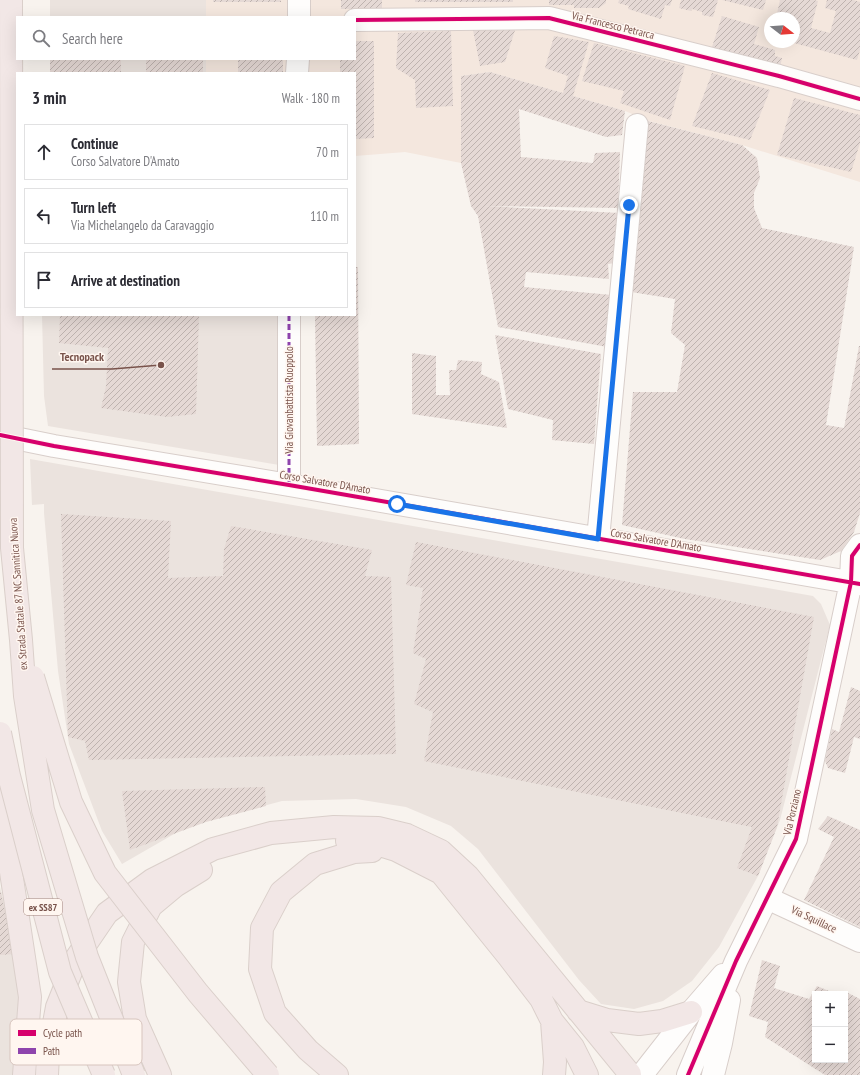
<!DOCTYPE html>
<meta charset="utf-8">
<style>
:root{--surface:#fff;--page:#f2f2f3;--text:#2b2b33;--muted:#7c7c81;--line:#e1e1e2}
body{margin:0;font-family:"PT Sans Narrow",sans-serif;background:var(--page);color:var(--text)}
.controls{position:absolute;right:12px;bottom:12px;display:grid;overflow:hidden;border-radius:0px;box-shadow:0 4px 16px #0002}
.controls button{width:36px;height:36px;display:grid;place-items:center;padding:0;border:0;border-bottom:1px solid var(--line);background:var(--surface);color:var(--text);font:20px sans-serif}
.compass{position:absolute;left:764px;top:12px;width:36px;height:36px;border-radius:50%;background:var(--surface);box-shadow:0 4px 16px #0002;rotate:107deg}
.stop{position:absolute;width:12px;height:12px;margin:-9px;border:3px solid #1a73e8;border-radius:50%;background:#fff}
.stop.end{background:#1a73e8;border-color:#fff;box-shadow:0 1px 4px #0008}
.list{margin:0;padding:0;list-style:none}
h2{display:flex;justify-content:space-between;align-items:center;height:52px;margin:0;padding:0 16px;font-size:17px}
h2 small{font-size:13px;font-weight:400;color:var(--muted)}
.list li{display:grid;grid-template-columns:26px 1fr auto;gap:12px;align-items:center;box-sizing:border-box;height:56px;margin:0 8px 8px;padding:0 8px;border:1px solid var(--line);border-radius:0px}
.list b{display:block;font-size:15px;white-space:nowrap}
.list p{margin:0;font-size:13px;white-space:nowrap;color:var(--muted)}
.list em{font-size:13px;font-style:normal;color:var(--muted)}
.icon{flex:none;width:22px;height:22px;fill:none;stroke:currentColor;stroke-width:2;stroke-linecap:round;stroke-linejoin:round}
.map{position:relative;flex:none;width:860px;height:1075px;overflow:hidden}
.search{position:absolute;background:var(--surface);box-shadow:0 4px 16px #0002;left:16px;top:16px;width:340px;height:44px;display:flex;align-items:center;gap:10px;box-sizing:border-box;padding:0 14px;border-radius:0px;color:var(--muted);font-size:15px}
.panel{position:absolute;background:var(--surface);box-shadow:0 4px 16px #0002;left:16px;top:72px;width:340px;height:244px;border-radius:0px}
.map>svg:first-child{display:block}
.residential{fill:#f4e7de;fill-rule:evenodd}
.industrial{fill:#ebe3de}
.building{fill:url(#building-hatch)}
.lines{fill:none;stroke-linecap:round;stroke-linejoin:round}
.minor-casing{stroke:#d8ceca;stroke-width:24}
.highway-casing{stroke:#dacfca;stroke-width:24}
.minor{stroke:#fefdfc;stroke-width:22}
.highway{stroke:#f2e7e6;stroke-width:22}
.highway-bridge-casing{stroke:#dacfca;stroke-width:24;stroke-linecap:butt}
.highway-bridge{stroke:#f2e7e6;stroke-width:22}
.quiet{stroke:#8e44ad;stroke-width:3;stroke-dasharray:6 3;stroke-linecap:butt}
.cycleway-casing{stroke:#fff6f0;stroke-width:6}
.cycleway{stroke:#d6006c;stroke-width:4}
.route{stroke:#1a73e8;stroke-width:5}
.labels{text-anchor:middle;stroke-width:3;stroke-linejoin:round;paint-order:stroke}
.shield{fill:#fff6f0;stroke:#a1847c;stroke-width:1}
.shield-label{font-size:10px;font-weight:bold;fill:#79534b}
.street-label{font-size:11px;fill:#79534b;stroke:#fff6f0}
.key{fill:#fff6f0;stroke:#d7c5be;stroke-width:1}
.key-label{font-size:11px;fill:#79534b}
.leader{fill:none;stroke:#79534b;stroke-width:1.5}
.callout-dot{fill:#79534b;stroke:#fff6f0;stroke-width:1.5}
.callout-label{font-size:12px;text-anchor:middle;font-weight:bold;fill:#79534b;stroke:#fff6f0;stroke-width:3;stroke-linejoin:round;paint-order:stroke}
</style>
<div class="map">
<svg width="860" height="1075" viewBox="0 0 860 1075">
<defs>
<pattern id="building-hatch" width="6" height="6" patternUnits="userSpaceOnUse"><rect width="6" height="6" fill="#e5d9d5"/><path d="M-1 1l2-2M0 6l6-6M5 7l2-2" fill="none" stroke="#beb3af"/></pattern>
</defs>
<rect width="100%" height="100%" fill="#f8f3ee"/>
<!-- residential -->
<path class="residential" d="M206 0H860V182L742 145 649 121 625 111 490 72 461 76V163L405 152 355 156V73H206V59H355V17H206ZM770 18H794V42H770Z"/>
<!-- industrial -->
<path class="industrial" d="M50 0H206V17H50Z
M50 59H206V73H50Z
M42 315H280L279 465 48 426 44 396Z
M30 459 813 596 821 604 830 625 780 820 758 876 719 947 692 981 663 1001 634 1009 601 1004 579 980 478 849 451 826 406 807 356 799 282 801 188 826 122 864 102 831 69 744 58 671 44 513V504L32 505Z
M0 887 8 923 21 993 18 1075H0Z"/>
<!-- building -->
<path class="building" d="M213 0H281V2H213Z
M341 0H382V9H341Z
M415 0H513V2H415Z
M549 0H606V3L599 8H574V5H549Z
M619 0H672L670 6 665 5 661 19 628 9 629 6 618 3Z
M681 0H718L713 17 702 15V12L692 9 691 11 679 8Z
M722 0H766L763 10Z
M780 0H814L818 1 811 28 830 33 836 11 825 8 827 0H853L860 2V50L857 60 794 43V18H776Z
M722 16 759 27 754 44 775 50V56L782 58 780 68 712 47Z
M516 27 505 62 480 66 473 30Z
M451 31 453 106 416 108 415 80 396 68 398 33Z
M554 36 589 42 573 96 625 111 622 135 606 137 519 109 521 157 593 163 595 153 620 152 618 208 484 206 620 213 615 263 608 264 609 279 526 272 524 287 612 295 607 347 498 327 478 216 471 206 461 163V76L490 72 563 93 568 76 545 68Z
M355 41H374V138L355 139V73H340V59H355Z
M594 43 685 66 670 120 620 103 624 91 582 81Z
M50 59H121V73H50Z
M146 59H203V73H146Z
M238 59H283V73H238Z
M712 73 770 90 750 140 692 126Z
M794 98 860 115V143L851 172 777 155Z
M648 121 742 145 757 158 760 178 754 193V208L762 228 854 247 826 425 844 428 859 346H860V513L854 532 841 551 820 560 685 539 622 525 633 392H677L685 345 671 333 675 299 631 292Z
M355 267H358L359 444 317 446 315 315H355Z
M60 315H199L196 414 167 417 101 408 106 386 108 348 59 343Z
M495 335 601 354 594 444 552 440 553 420 508 409Z
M412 353 436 356V395H450L449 370H456L458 360 482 362 481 374 499 382 507 428 412 414Z
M61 514 171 521 168 578 223 576 224 549 231 526 372 550 365 576 391 577 396 754 89 760 85 741 68 737Z
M416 542 814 617 777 827 758 876 737 868 752 827 424 761 433 712 414 704 426 659 413 653 423 588 406 585Z
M851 687 860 691V739L854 737 845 773 828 768 825 761 832 729 839 732Z
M265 787 266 806 206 822 130 850 122 791Z
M828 816 860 830V927L804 900 834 837 818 829Z
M0 892H1L14 954 0 955Z
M762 960 780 966 774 988 809 999 817 986 836 994H815V1060H845V993L846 992 860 999V1075H825L765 1037 768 1022 749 1016Z"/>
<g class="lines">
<!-- minor casing -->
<g class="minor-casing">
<path id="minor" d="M299 0V17
M355 20 549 18 779 76 860 99
M297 73 298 59
M289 315V485
M0 435 54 446 289 485 860 584
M598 539 637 125
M767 898 860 941
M644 1072 691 1012 723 975
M688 1075 736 961 796 839 851 582 852 556 860 545
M713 1075 721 1043 729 1000"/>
</g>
<!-- highway casing -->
<g class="highway-casing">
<path id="highway" d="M9 785 6 839 30 997 24 1075
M347 841H367L396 850 441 873 508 956 541 999 552 1021 573 1047 587 1075
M578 1011 607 1020 639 1024 662 1021 691 1012
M552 1021 555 1062 554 1075
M47 1075 48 1055 57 1007 77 957 107 913 152 880 213 849 271 833 334 827 378 828 407 835 441 851 468 876 630 1074
M160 1075 135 1019 129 982 133 942 151 906 175 886 201 870
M337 1075 308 1050 275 1013 260 969 262 928 281 892 315 864 354 852 372 851"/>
</g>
<!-- minor -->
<use href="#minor" class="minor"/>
<!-- highway -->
<use href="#highway" class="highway"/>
<!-- highway-bridge casing -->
<g class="highway-bridge-casing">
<path id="highway-bridge" d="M11 0 12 548 21 640 25 696 43 810 87 957 134 1075
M33 677 71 802 105 873 198 993 268 1075
M0 733 9 776 60 972 104 1075"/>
</g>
<!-- highway-bridge -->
<use href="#highway-bridge" class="highway-bridge"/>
<!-- quiet -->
<path class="quiet" d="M289 315V485"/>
<!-- cycleway casing -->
<g class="cycleway-casing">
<path id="cycleway" d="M355 20 549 18 779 76 860 99
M0 435 54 446 289 485 860 584
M688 1075 736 961 796 839 851 582 852 556 860 545"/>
</g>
<!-- cycleway -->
<use href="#cycleway" class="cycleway"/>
</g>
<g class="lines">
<!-- route -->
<path class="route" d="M397 504 598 539 629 205"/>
</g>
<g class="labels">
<!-- shield labels -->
<rect class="shield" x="24" y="899" width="38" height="16" rx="3"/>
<g class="shield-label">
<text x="43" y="911">ex SS87</text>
</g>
<!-- street labels -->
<g class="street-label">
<text transform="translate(613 25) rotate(14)" y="4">Via Francesco Petrarca</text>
<text transform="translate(289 400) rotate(-90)" y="4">Via Giovanbattista Ruoppolo</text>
<text transform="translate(325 482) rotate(10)" y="4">Corso Salvatore D'Amato</text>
<text transform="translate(656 540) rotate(10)" y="4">Corso Salvatore D'Amato</text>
<text transform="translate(18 594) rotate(-94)" y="4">ex Strada Statale 87 NC Sannitica Nuova</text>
<text transform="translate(792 812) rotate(-77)" y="4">Via Porziano</text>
<text transform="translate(814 919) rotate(25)" y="4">Via Squillace</text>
</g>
</g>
<!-- legend -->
<rect x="10" y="1019" width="132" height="46" rx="6" class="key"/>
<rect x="18" y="1030" width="18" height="6" fill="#d6006c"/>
<rect x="18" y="1048" width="18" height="6" fill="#8e44ad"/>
<g class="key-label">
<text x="43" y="1037">Cycle path</text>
<text x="43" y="1055">Path</text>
</g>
<!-- callouts -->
<path class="leader" d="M161 365L112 369H52"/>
<circle class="callout-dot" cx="161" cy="365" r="4"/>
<g class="callout-label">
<text x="82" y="361">Tecnopack</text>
</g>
</svg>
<div class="controls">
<button>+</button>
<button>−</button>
</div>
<svg class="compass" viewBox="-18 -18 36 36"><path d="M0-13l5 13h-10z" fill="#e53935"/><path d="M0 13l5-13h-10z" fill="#7c7c81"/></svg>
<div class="stop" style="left:397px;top:504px"></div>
<div class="stop end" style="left:629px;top:205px"></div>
<div class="search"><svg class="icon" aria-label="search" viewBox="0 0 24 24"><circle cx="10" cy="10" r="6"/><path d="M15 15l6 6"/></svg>Search here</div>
<section class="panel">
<h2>3 min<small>Walk · 180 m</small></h2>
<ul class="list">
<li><svg class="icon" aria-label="ahead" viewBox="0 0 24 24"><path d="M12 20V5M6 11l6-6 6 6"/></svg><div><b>Continue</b><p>Corso Salvatore D'Amato</p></div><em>70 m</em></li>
<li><svg class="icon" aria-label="left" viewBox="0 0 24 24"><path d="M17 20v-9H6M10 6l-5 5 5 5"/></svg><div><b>Turn left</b><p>Via Michelangelo da Caravaggio</p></div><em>110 m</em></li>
<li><svg class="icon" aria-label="arrive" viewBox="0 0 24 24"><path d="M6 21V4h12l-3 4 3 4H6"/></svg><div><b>Arrive at destination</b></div></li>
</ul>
</section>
</div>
